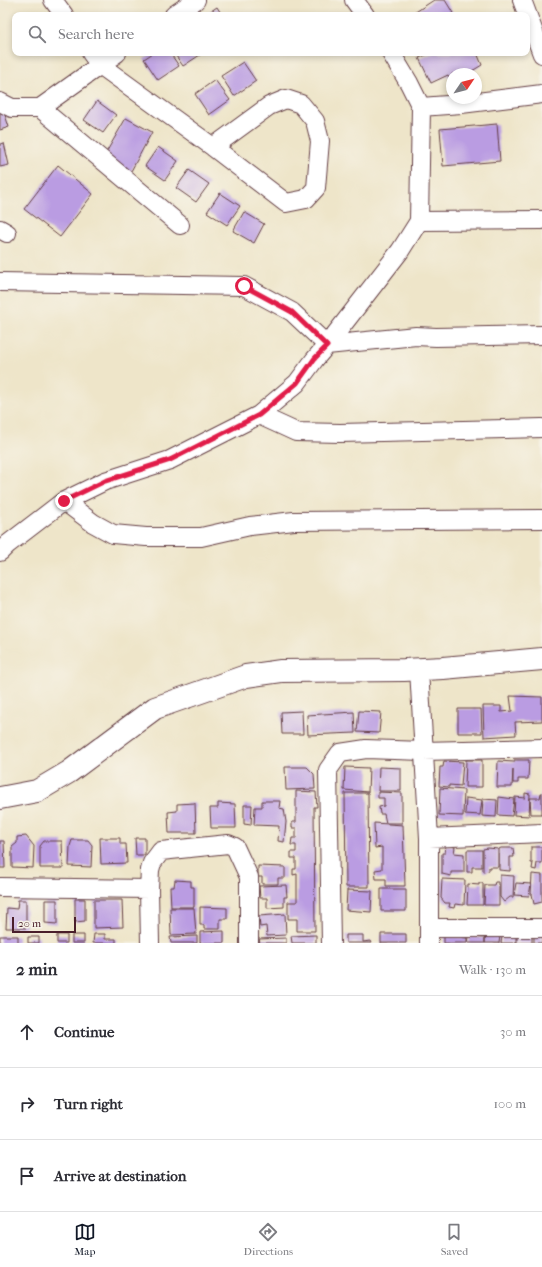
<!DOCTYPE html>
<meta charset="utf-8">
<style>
:root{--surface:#fff;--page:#f7f7f7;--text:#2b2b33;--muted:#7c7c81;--line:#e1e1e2;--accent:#111827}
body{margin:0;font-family:"IM FELL French Canon",serif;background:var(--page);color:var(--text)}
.compass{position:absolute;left:446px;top:68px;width:36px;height:36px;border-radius:50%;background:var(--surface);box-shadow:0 2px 6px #0003;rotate:55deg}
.scale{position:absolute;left:12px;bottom:10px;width:64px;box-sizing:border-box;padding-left:4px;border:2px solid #4a1f2b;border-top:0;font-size:11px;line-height:14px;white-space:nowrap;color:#4a1f2b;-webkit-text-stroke:3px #f7f3e8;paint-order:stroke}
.stop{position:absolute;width:12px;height:12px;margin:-9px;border:3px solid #e11d48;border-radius:50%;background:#fff}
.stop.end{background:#e11d48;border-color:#fff;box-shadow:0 1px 4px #0008}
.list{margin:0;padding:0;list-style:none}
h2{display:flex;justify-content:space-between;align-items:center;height:52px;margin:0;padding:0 16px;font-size:17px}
h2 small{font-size:13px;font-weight:400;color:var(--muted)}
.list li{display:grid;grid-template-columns:26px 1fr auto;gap:12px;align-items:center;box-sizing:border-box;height:72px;padding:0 16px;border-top:1px solid var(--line)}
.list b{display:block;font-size:15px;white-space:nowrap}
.list em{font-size:13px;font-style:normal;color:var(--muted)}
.icon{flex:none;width:22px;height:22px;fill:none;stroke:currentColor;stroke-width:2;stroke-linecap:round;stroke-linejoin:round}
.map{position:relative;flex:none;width:542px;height:943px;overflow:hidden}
.search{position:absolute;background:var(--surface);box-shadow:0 2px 6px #0003;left:12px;right:12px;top:12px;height:44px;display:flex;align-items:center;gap:10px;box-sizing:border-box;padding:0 14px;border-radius:8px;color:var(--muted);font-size:15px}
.sheet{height:268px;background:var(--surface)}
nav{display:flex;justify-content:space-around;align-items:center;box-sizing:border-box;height:56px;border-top:1px solid var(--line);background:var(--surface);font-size:11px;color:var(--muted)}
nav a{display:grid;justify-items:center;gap:2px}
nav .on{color:var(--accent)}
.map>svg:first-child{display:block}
.building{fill:#ba9ce2}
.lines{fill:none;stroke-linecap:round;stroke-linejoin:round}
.street-casing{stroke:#633d43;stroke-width:20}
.secondary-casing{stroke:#633d43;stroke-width:24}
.street{stroke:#fff;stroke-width:18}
.secondary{stroke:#fff;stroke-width:22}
.route{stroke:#e11d48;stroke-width:5}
</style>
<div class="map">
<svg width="542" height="943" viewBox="0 0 542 943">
<rect width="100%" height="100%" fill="#f7f3e8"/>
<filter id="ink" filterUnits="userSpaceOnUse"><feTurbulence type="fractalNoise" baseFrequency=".025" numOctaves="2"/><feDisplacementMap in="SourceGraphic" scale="8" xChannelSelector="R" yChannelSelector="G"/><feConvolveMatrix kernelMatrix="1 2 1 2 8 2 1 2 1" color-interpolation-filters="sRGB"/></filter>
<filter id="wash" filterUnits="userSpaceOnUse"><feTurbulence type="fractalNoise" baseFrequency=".012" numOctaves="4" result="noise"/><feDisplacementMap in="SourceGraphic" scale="16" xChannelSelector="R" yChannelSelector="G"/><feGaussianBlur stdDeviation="0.9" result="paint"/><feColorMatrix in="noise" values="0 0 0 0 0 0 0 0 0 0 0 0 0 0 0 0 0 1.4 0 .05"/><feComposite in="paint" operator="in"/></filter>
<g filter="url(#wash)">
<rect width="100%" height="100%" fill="#eee5c9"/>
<g id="blocks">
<!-- building -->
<path class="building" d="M434 0H445L453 13 451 14 452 15H411Z
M217 7 222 15H205Z
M153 53H170L179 66 158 80 144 59Z
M174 53H203L183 66Z
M430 53H477L482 65 467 74H452V82L448 75 431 83 419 58Z
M243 62 256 81 234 96 221 76Z
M215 80 230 100 209 115 195 94Z
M97 101 116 115 103 133 84 120Z
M0 106H2L9 127 0 130Z
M126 118 152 132 130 173 103 158Z
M497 124 500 161 443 166 440 129Z
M4 143 9 165 0 167V144Z
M158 147 178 161 165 180 145 166Z
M58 165 93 194 60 237 24 209Z
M189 170 209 184 196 202 176 188Z
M220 193 240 206 227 225 207 212Z
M244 212 264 224 254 243 233 231Z
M510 696 542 697V721L515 722 516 735 484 737 483 706H501V712L512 711Z
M458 709H481L482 733H458Z
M302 711 303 734H282L281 712Z
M359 711 381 712 379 733 357 732Z
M354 712 355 733 308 735 307 715Z
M466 760H482V787H465Z
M514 760H529L528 779H518V783H513V769L512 787H497L498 761 514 762Z
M444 761 463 762 461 786 449 785V787L439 786 440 767H443Z
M285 767H307L314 774 315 789 286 790Z
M345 767 369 768 368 792 344 790Z
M379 767 401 768V791H378Z
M440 788 464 790 463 816 439 815Z
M296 791 316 792 317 807H314L315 931H297V919H288V902H297V874L293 875V869H296V858H291V852H296V845H291L292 838H296V828H292V822H296Z
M378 792 402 793V823H386L384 814H380L379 807 384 806V798H378Z
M345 793H368L369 887H346Z
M525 793 530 794 529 816 514 815 515 797 525 798Z
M541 793H542V814H531L530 798H540Z
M499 797 514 799 512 816 498 815Z
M466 798 482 800 480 815 465 814Z
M483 799 497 800 496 817 482 816Z
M262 801H280L279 808 284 809 286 822 284 842 278 841 279 826 254 825 255 807H262Z
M195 803 196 833H169L168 812 177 811V804Z
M218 803 235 804 236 828H211L210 808H218Z
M244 805H252L251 825 244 824Z
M374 823 403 825 405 886H386V879H376L375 870 382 869V847L375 848Z
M26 836 34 846 33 868 12 867V847L17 843V837Z
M100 838H120V844H126L127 863 101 864Z
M135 838H145V855H136Z
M72 840H88L92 845 91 867 69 866 70 846Z
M0 841H4L5 868H0Z
M44 841H62L63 868H40V846Z
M446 845 455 847 454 853 464 854V872H451V876L442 874V853H445Z
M531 847H542V863H537L536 870 532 869 533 863H531Z
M488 848 498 849V867H489V871L483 872V849Z
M501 848H513L514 857H510V871L499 870V849Z
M467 850H482V867H472V872H467Z
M258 866 285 867V878H278V884H262V877H258Z
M532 874 542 875V902L534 904 532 894H531Z
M500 875 514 876 513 897H510L504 902 500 897Z
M442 879 465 880 464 905 455 904 454 908 449 907 450 903H445L441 898Z
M175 880 191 881V887H194V907H171L170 887H174Z
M495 882H498V885H499V905H484L485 885H494Z
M479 883H483V905H467L468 884 479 885Z
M516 883 531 884 529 896 514 895Z
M286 885 287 897H284V907L267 908V898H260L259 886Z
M381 889H406V911H381Z
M347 890 372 891 371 912 346 910Z
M75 899H85V921L75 922Z
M18 900H26V928H6L7 908 17 909Z
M45 900H57V924L45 923Z
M94 900H122L123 927 94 928Z
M200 907 227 908V919H220V929H204V925H200Z
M170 908H194L196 934 171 935Z
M285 914 286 935 267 936 266 926 260 927 259 916Z
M224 931V943H200V932Z
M94 934H105V939H116V943H93Z
M381 934H406V943H381Z
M517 934 532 935V943H517Z
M57 935H67V943H57Z
M72 935H84V943H72Z
M316 935V943H292L291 936Z
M346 935H363V942L370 941 371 943H346Z
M485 935 500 936 499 943H485Z
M534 935H542V943H534Z
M0 936H18V943H0Z
M197 936V943H171L170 937Z
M444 936 467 938V943H444Z
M28 937H39V943H28Z
M469 937 485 938V943H468Z
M502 937H516V943H501Z
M286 938V943H260L259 939Z"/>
</g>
</g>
<g filter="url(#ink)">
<use href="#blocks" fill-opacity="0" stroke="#633d43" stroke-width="1"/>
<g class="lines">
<!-- street casing -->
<g class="street-casing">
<path id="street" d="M53 0 64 15
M354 0 365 15
M522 0 542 54
M174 15 196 0
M91 53 100 65 213 147 286 203 306 199 316 188 320 141 315 121 301 104 286 99 269 106 213 147
M0 102 12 108H40L117 53
M421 107 461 104 542 94
M40 108 180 225
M419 221 542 220
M0 229 7 233
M0 282 244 286 292 312 327 345 416 336 436 337 542 335
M259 415 296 432 340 433 542 428
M64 501 93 523 113 534 146 537H201L250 526 294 521 542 519
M0 552 8 544 64 501 105 481 170 460 259 415 297 383 315 359 327 345 400 251 419 221 421 107 409 83 391 53
M419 670 429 838V943
M429 838 542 833
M0 887 149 889
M429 928H542
M150 943 149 889 150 870 152 863 161 851 228 844 235 847 249 877V943
M331 943 328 770 340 753 366 749 423 751 542 748"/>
</g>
<!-- secondary casing -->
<g class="secondary-casing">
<path id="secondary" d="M0 798 37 791 69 772 155 708 246 676 281 671 404 670 443 668 542 659"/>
</g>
<!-- street -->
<use href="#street" class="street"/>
<!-- secondary -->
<use href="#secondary" class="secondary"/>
</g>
</g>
<g class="lines" filter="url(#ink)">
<!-- route -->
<path class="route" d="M64 501 105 481 170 460 259 415 297 383 315 358 327 346 292 312 244 286"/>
</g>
</svg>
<svg class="compass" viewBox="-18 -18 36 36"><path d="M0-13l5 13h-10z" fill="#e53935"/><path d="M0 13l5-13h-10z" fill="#7c7c81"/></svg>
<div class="scale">20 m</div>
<div class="stop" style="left:244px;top:286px"></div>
<div class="stop end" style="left:64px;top:501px"></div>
<div class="search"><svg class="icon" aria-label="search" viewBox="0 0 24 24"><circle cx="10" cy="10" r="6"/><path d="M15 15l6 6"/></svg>Search here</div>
</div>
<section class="sheet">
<h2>2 min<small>Walk · 130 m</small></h2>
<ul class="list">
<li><svg class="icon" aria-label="ahead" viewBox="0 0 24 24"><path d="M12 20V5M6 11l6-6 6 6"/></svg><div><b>Continue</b></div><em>30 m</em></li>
<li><svg class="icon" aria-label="right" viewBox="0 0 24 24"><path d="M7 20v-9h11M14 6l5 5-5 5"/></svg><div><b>Turn right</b></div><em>100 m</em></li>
<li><svg class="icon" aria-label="arrive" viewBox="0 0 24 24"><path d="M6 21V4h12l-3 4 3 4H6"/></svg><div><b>Arrive at destination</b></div></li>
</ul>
</section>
<nav>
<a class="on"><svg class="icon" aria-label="map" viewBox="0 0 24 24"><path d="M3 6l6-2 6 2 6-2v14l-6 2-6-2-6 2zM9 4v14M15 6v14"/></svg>Map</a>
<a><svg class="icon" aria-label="directions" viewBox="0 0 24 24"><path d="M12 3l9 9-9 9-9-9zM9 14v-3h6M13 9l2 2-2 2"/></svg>Directions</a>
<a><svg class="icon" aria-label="saved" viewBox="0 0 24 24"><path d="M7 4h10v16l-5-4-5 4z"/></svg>Saved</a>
</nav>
